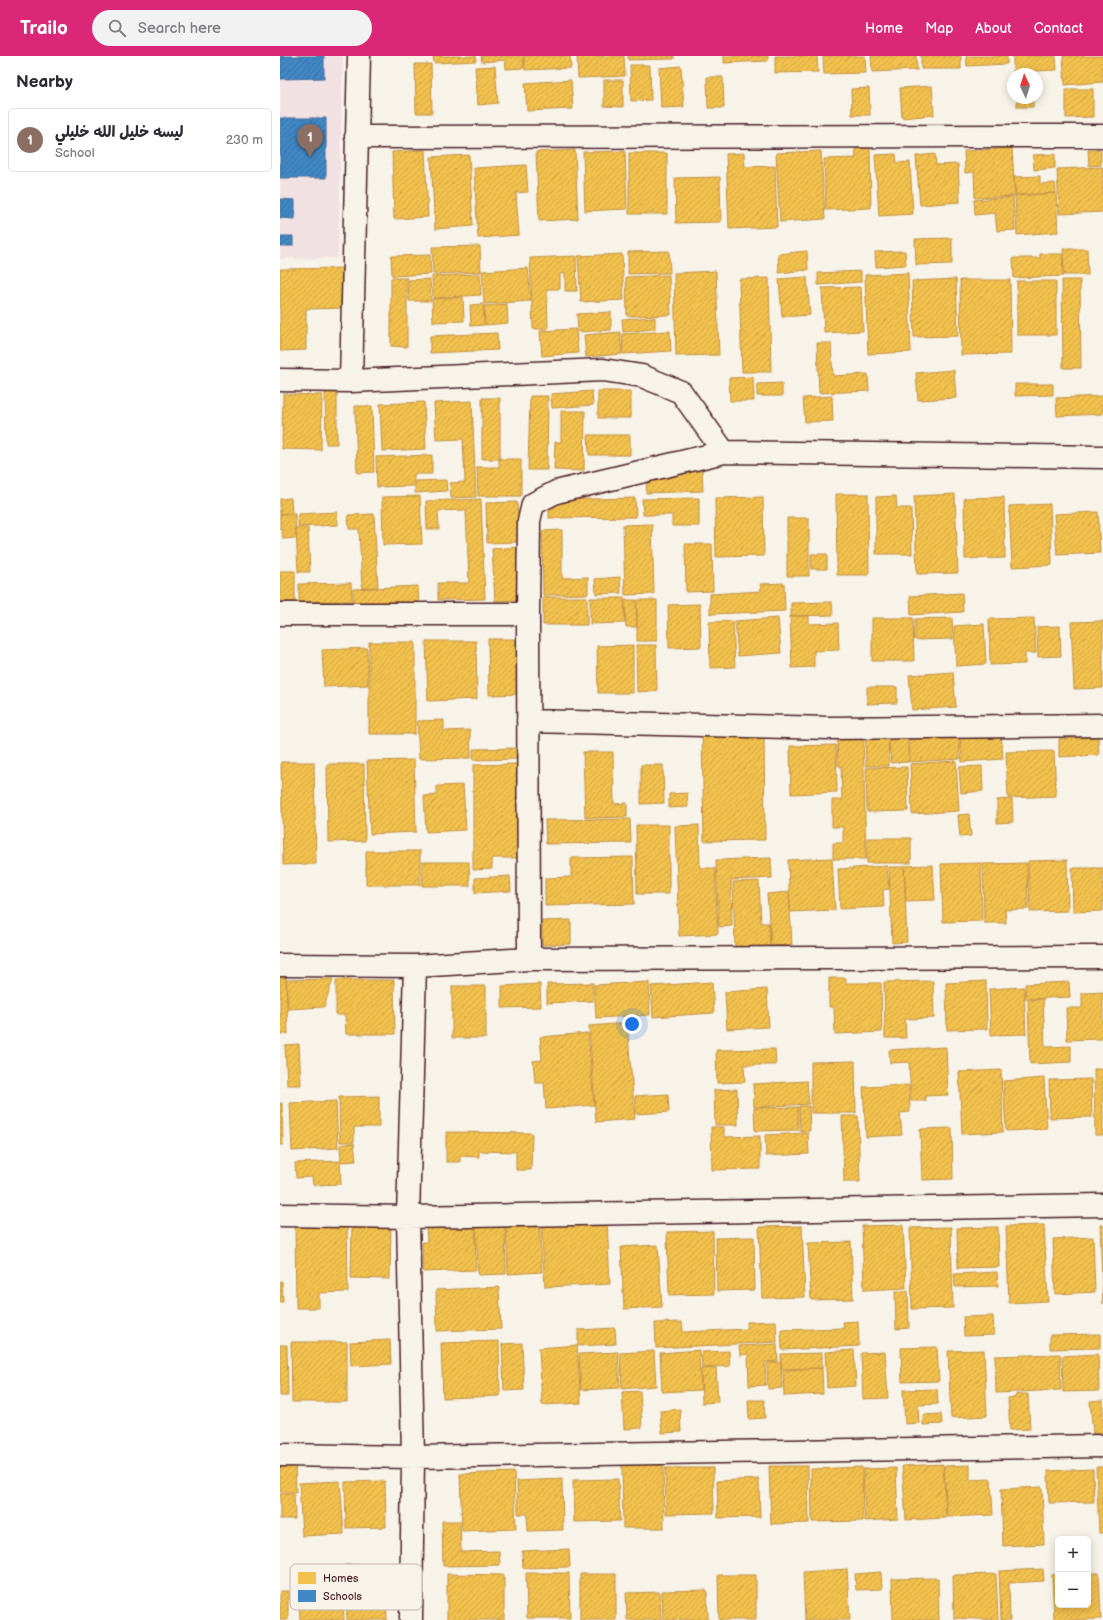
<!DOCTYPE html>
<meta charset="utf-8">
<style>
:root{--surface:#fff;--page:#f2f2f3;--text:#2b2b33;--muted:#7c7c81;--line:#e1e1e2;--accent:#db2777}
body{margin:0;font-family:"Balsamiq Sans","Playpen Sans Arabic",sans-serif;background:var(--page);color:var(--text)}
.controls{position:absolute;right:12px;bottom:12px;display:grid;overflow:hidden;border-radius:6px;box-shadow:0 2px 10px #0003}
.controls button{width:36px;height:36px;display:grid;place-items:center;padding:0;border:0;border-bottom:1px solid var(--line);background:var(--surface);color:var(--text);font:20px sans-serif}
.compass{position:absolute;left:727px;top:12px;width:36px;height:36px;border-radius:50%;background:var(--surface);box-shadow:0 2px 10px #0003;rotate:356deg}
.you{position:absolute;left:352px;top:968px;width:14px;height:14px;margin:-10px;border:3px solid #fff;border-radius:50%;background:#1a73e8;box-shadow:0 0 0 6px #1a73e833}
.badge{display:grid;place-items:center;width:26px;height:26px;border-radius:50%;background:var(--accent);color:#fff;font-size:13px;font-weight:700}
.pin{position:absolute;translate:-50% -33px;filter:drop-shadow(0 1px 2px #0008)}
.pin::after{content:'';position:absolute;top:21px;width:14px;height:12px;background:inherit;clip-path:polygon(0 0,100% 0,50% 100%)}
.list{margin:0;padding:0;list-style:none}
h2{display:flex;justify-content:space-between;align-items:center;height:52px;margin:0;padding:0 16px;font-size:17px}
h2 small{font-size:13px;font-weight:400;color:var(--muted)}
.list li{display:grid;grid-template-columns:26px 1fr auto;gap:12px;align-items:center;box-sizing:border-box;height:64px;margin:0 8px 8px;padding:0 8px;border:1px solid var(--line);border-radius:6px}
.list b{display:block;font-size:15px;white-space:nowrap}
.list p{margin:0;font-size:13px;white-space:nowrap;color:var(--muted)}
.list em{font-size:13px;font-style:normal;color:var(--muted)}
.icon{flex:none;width:22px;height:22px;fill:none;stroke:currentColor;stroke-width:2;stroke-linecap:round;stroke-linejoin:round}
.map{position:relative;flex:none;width:823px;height:1564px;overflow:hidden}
header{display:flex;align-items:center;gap:24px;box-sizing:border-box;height:56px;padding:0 20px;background:var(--accent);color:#fff}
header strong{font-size:19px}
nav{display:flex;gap:22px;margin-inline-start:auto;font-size:14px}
.search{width:280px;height:36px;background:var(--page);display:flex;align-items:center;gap:10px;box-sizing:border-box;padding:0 14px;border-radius:22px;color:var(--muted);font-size:15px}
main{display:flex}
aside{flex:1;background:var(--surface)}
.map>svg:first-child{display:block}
.built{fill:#f2e1e2}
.homes{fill:url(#homes-hatch);stroke:#c09044}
.schools{fill:url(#schools-hatch);stroke:#426897}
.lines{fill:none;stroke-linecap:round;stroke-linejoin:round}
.minor-casing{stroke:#4a1f2b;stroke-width:25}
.minor{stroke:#f7f3e8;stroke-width:22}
.key{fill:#f7f3e8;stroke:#c3b3af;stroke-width:1}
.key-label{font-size:11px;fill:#4a1f2b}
</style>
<header>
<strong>Trailo</strong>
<div class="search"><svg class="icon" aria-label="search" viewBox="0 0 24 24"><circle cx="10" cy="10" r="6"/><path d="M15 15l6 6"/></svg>Search here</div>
<nav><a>Home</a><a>Map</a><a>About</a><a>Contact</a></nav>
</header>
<main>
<aside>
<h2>Nearby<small></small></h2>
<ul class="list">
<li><span class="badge" style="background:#8d6e63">1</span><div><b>ليسه خليل الله خليلي</b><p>School</p></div><em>230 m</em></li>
</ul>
</aside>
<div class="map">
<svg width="823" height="1564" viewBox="0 0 823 1564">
<defs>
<pattern id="homes-hatch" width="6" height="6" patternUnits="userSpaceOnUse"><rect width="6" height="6" fill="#f2c14e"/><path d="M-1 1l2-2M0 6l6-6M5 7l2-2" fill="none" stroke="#d1a544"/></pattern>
<pattern id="schools-hatch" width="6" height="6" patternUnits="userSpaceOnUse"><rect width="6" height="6" fill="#3f88c5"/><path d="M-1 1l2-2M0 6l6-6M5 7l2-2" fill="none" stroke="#376fa0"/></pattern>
</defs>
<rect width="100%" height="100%" fill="#f7f3e8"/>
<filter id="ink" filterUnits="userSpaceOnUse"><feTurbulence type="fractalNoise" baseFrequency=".025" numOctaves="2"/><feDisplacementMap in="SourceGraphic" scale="8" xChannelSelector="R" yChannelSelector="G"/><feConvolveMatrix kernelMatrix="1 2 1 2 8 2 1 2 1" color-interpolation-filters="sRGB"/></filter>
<g filter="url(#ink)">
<!-- built -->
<path class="built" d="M0 0H63L58 202 0 203Z"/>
<!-- homes -->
<path class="homes" d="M153 0H196V5L154 7Z
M201 0H243L244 12 226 13 225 4 202 6Z
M244 0H290L291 12 245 14Z
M297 0H344L345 20 298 22Z
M348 0H394V3L348 4Z
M444 0H488V5L444 7Z
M495 0H537L538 16 495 17Z
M543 0H585L586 17 544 18Z
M591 0H636L637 14 592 16Z
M641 0H681V13H641Z
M686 0H727V8L687 10Z
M733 0H776L777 14 733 16Z
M783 0H823V26L785 29Z
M135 8H151L152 57H136Z
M350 9H370L371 44 351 45Z
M215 10 218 47 198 49 195 11Z
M401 10 404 51 381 52 379 12Z
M427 21H443L444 52H428Z
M291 24 293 53 247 55 245 27Z
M324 24H343V51L324 50Z
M652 30 654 59 622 62 620 32Z
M589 32 590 59H572L571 33Z
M786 33H813V61L786 62Z
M737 42H753V51H737Z
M590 92 591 152 546 154 544 103 576 102 575 93Z
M732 92 735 140 695 142 694 116 685 117 684 95Z
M145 94 148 161 114 163 112 96Z
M295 94 298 163 259 165 256 96Z
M808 94H821V109L809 110Z
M345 95 347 153 305 155 303 96Z
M541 95 545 163 500 166 496 97Z
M349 97H387V158H349Z
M464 97 465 111 495 110 497 171 449 173 446 98Z
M616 98 617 107 630 106 633 158 599 160 595 99Z
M655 98 656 109 678 108 680 146 640 149 636 100Z
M775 98V112L754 114 753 99Z
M189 99 193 170 155 173 151 101Z
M246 109 248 136 236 137 239 179 198 182 194 112Z
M823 111V156L779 158 777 113Z
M760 120V128L775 127 776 137 736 139 734 121Z
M440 121 441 166 396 167 395 122Z
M776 137 778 176 737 179 735 140Z
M733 141 735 174 717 175 715 157 695 159 694 144Z
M672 182V208L636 209 635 183Z
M200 190 201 216 153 218 152 191Z
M783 193H807L808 219H784Z
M389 195 390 217 348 218V196Z
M527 195 528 214 499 217 498 198Z
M625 195 626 209 596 211 595 196Z
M342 198 344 244 301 246 298 200Z
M760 198H782L783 220 734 222 733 202H760Z
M150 199 151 218 112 220 111 200Z
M296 200 297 235H285V217L280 218V233H267L268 273H253L250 202Z
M69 212V252L26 253V294L0 295V213Z
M248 212 251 245 204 248 202 215Z
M436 215 439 299 396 300 394 217Z
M581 215V226L538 229V217Z
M628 217 631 296 588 298 585 219Z
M200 218 201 239 153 242 152 220Z
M389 219 391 259 347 260 346 221Z
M527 221 530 259 502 261 499 223Z
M111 222H127V291L111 290Z
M489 222 491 316H462L459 223Z
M150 223 151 245H129L128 224Z
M676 223 678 280 634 281 632 225Z
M680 224H730L731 298 681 299Z
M782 224H800L801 312H783Z
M737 225H776V279H737Z
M581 231 583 275 544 277 542 232Z
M183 241 184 265 153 266 152 243Z
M203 248 204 269 191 270 190 249Z
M227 248 228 267 205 269 204 250Z
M331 256V274L298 276 297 258Z
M375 261V273L343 276 342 263Z
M296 273 298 297 262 300 260 275Z
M390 275 391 295 343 298 342 278Z
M340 276 342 298 306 301 304 279Z
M217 277 218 294 150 297V280Z
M537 287H551L553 320 588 318 589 335 539 337Z
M674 314 676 342 638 344 636 317Z
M473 321 474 345H450L449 322Z
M502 327V340H477V328Z
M735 328H773V339L735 340Z
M312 335 313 349 272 352 271 338Z
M318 335H351V362H318Z
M45 336H57V388H46Z
M3 338 42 339 41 394 2 393Z
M250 340H268L267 414H248Z
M552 340 553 365 525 366 523 342Z
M823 340V358L777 360 776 342Z
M202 342H220V403H202Z
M192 345 196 441 171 442 170 427 185 426 183 383 156 384 154 347Z
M144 346 146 393 102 395 100 348Z
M75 350H92L94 416 77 417Z
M281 355H305L304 415 274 414 275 386H281Z
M308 379H350V399H309Z
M152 399V418H134V430L97 431 96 401Z
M219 403H241V440H198L197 411H219Z
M391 413H422L423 435 366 437 367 426Z
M166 424 167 435 135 437V425Z
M556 438H588L589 519H557Z
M675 438 678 517 637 518 634 440Z
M140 440 142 488 103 489 102 441Z
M616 440 617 452H631L632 498H596V441Z
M483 441 484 500 436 501 435 442Z
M724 441 725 502 685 503 684 442Z
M11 442 12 457 0 458V443Z
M355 442 356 461 269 462V444Z
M419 442V470H392V459H363L362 443Z
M201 443 205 543 158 544V527H189L186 454 158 455 159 473H147L146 445Z
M237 446 239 486 207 487 206 447Z
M770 448 772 509 732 511 729 450Z
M57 456 58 469 18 471V458Z
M818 456 820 497 777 499 774 458Z
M0 458H15L16 482 3 483 2 473 0 474Z
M94 458 98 531 82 532 79 473H69L68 459Z
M507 462H529V520H507Z
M372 468 374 538 345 539 343 469Z
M16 472H28L30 516H18Z
M282 474V522L308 521V538L263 539 262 475Z
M405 488H432L433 535 406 536Z
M239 491 243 544 215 545 212 493Z
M531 498H547V513H531Z
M0 515H15V546H0Z
M340 521 341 537 316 538 315 523Z
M71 527 72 545 19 546V528Z
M504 527 505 555 430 558V538L481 535 480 528Z
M138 530 139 549 73 552V533Z
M682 537 683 556 631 559 630 540Z
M263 541H307V569H263Z
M310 542H344L345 567 310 568Z
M345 544H356L357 571H346Z
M357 544H377V585H357Z
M552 546 553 559 511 560V547Z
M420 548 421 591 389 592 388 549Z
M510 560H529V568L558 567 559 594 534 595V611L512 612Z
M498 562 501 597 458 600 455 565Z
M592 562H633L634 605H592Z
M672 562 673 583 635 584V563Z
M754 562 756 597H745V608L710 609 709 563Z
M453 565 455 611 430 612 429 566Z
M823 565V632L794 633 791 566Z
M704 568 706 608 676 610 674 570Z
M780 570 781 600 758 601 757 571Z
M208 583H243L244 638 209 639Z
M146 585H196L197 643 148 645Z
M89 586H135V678H89Z
M353 589V637H318L317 590Z
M356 589H376L377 635 357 636Z
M87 592 88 629 44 631 42 594Z
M673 616 676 651 632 654 629 619Z
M587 631H617V647L587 648Z
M164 664V675L190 674 191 702 139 703 137 665Z
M422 675H484L485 784 424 785Z
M557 676H583L586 803H553V787H563V771H552V744H562L561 710H558Z
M627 676 629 706 611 707 608 678Z
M585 677H608L609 710H586Z
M721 679 723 703 682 706 680 682Z
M679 680 680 703 630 706 629 683Z
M818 681 819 699 779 701V683Z
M556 689 557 736 511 738 510 690Z
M239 692 240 703 193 704V693Z
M774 695 776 740 728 742 726 696Z
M303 696H333L334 748 347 747V761L305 762Z
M134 704 136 776 90 778 87 705Z
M676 705 679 755 632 758 630 708Z
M1 706H34L36 808 3 809Z
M47 708H84L85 785 48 786Z
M238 708V802H212V813L193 814V709Z
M361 709H383L384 747 361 748Z
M702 710 703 735 681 737 679 711Z
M627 711 628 755 587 756 586 712Z
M183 729 186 774 146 776 144 740 157 739V730Z
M407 737 408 751 389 752V738Z
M732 743 733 766 717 767V744Z
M689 758 691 780 680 781 678 759Z
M350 763 351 787 266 788 265 764Z
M356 769H389V838H357Z
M419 769 420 812H435L438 878 399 880 395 770Z
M587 782H631V807H587Z
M86 795H140V829H86Z
M353 801 354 848 265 850V822L291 821V802Z
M491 802 492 822 451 824 452 870 439 871 436 804Z
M552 802 555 854 510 856 508 804Z
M787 804 788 855 750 856 748 805Z
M142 806H189L190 830H142Z
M701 807 702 865 663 866 661 808Z
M747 807 748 853 725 854 726 867H704L703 808Z
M653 809 655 844 626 845 624 810Z
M607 810 609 833 603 834 604 851 560 853 558 813Z
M609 811H624L627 886 612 887Z
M792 812H823V855L793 856Z
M230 820 231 835 195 837V822Z
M479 825 481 867H489L490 890 455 891 453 826Z
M509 836 512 889 491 890 487 838Z
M291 864V888L262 889V865Z
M0 918H6L8 978H0Z
M549 922H566V927H601L602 976 555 978 554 951H549Z
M53 923 44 951 8 953 6 924Z
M56 924H114L115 978H66L65 959H56Z
M653 925 654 962 625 963 626 982H605L604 926Z
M706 925 707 973 667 974 666 927Z
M369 926 370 959 316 962 314 929Z
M432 926 434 957 373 961 371 930Z
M789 926 790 941 746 943 745 928Z
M313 927V945L267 947V928Z
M260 928 261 951 222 952V930Z
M172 930H206V982H172Z
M744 931 746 978 711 979 709 933Z
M487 933 489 971 447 973 445 936Z
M823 936V983L787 984 786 952H802V937Z
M763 943 765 991 791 990V1006L750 1008 748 944Z
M347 967 355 1063 316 1066 309 970Z
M308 977 314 1049 266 1053 264 1027H255L253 1005 262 1004 260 981Z
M19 988 21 1029H7L5 989Z
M666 991 668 1039 645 1040 646 1045H631L629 1006 610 1007 609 994Z
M495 993 496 1009H464L465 1026 437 1027 436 994Z
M575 1005 576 1057H531V1006Z
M814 1013H823V1079H815Z
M721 1014 723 1076 682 1078 679 1016Z
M764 1022 767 1073 726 1075 723 1025Z
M811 1023 812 1061 770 1062 769 1024Z
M527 1025 529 1048 474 1051 473 1028Z
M629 1029 630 1056 620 1057 622 1079 586 1081 583 1031Z
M457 1033 458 1069H435L434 1034Z
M388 1038 389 1056 356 1058 355 1040Z
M99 1040V1071H74V1086H60L59 1041Z
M56 1045 58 1092 12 1095 10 1047Z
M0 1047H2L3 1089H0Z
M519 1050H529L530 1075H520Z
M518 1051V1074L475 1075 474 1052Z
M562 1060H578L580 1126H564Z
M431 1071H444V1081L480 1080V1113L432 1114Z
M672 1072 673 1123 642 1124 640 1073Z
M166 1076 252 1077 251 1114H236V1096L199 1095V1101L180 1100V1106H166Z
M528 1077 529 1098 486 1100 485 1079Z
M74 1087 76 1105 61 1106 60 1089Z
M60 1105 61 1128 33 1129 32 1121 16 1122 15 1107Z
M259 1162 262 1216 228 1218 226 1164Z
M67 1163 68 1236 39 1237V1252H16L15 1164Z
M225 1164 226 1218 198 1219 196 1167Z
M72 1165 111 1166 110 1223 71 1222Z
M327 1165 330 1228 265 1231 261 1169Z
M195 1167 196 1214 143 1216 142 1186H147L146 1169Z
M623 1169 626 1232 584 1234 582 1170Z
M764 1169 768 1245 729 1247 726 1170Z
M820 1169H823V1248Z
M522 1170 525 1241 482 1242 479 1171Z
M671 1171 673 1252 632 1253 630 1172Z
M718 1171 719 1211 678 1212 677 1172Z
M433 1175 434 1238 389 1239 387 1176Z
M474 1181 475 1234 437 1235 436 1182Z
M813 1181 815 1236 775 1238 773 1183Z
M571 1186 573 1243 531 1244 528 1187Z
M378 1189 382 1251 344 1253 341 1191Z
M717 1216 718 1230 675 1231 674 1218Z
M2 1225 3 1246H0V1226Z
M219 1231 221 1273 157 1275 156 1234Z
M615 1235H628L629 1272 616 1273Z
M713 1260 714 1279 684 1280 683 1261Z
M496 1265 497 1286 376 1292 375 1267 402 1266 403 1276 467 1273V1266Z
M578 1265 579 1290 502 1294 501 1274 564 1272 563 1266Z
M335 1272 336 1288 298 1290V1274Z
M820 1278V1292L770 1293V1279Z
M110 1284 111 1308 71 1310 70 1286Z
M219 1285 220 1340 163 1342 161 1287Z
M11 1286H67V1346H12Z
M242 1287 244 1334 224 1335 222 1288Z
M497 1288 498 1305 485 1306 486 1329 469 1330 468 1298 460 1299 459 1290Z
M0 1289H7L8 1340H0Z
M297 1289 301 1347 262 1349 259 1292Z
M657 1291 659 1325 622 1326 621 1292Z
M419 1294 421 1334 382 1336 380 1297Z
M574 1294 576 1330 547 1332 545 1296Z
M704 1294 707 1360 671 1362 668 1295Z
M374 1295 376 1330 342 1333 340 1297Z
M449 1295 450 1310 422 1312 421 1296Z
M338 1296 340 1332 301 1334 299 1298Z
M605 1296 608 1342 583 1343 581 1297Z
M542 1297V1312L501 1313V1298Z
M780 1298 781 1334 716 1337 715 1300Z
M818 1298 819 1335 783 1336 782 1300Z
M501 1306 502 1332 488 1333 487 1307Z
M436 1312 438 1346 422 1347 421 1313Z
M542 1312 543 1338 504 1340 503 1314Z
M657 1333 658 1348 638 1349 639 1367 625 1368 623 1334Z
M360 1335 362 1372 344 1373 342 1336Z
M736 1338H748L750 1373 730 1374 728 1342 736 1341Z
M468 1344H484L485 1362 469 1363Z
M823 1344V1377L813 1378 810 1345Z
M400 1353 401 1376 382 1377 380 1355Z
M661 1358 662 1368 643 1369V1359Z
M15 1406 16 1436H0V1407Z
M383 1408 384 1472H343L342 1409Z
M663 1408 666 1462 626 1464 622 1410Z
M690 1409V1424L711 1423 713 1459 667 1461 664 1410Z
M489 1410H528L529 1467 491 1468Z
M582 1411 583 1465 532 1466 531 1413Z
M816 1411H823V1477H819Z
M385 1412H433L434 1457 386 1458Z
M616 1412 618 1463 585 1465 583 1413Z
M813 1413 814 1446 769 1447 768 1415Z
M234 1416 236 1473 182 1475 180 1418Z
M282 1423 283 1474 248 1475 247 1458H238L237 1425Z
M338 1423 340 1465 294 1466 293 1424Z
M479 1423 480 1461 438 1462 437 1425Z
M60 1425 64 1478 22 1480 19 1427Z
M105 1425 106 1471 66 1472 65 1426Z
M762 1431 764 1488 723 1490 721 1433Z
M14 1437 15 1463H0V1438Z
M162 1465H180L181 1496 219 1495 220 1509 163 1510Z
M289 1493 290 1511 243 1512 242 1495Z
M105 1508 107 1564H67L65 1509Z
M567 1513 570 1564H525L523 1516Z
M763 1513 764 1525 729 1527 730 1564H721L719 1515Z
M62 1515 64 1564H20L18 1516Z
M601 1516 602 1533 576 1534 575 1518Z
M246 1517H289L290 1562H247Z
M808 1517H819L821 1563 774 1564 772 1519 778 1518V1549H808Z
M167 1518 224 1519V1564H167Z
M300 1518H336V1564H300Z
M716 1518 718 1564 674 1562 673 1519Z
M438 1519H476V1564H439Z
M658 1522 659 1564H613L612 1523Z
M427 1534 428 1563 383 1564 382 1535Z
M0 1535H8V1564H0Z
M380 1536 381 1564H347L346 1537Z"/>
<!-- schools -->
<path class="schools" d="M0 0H44V22L0 23Z
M0 62H46V122H0Z
M0 143 15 144V163L0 162Z
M0 180H13V190H0Z"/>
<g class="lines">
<!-- minor casing -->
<g class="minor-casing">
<path id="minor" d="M76 81 823 80
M0 324 71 325 323 314 362 320 401 336 444 396
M71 325 79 0
M0 558H248
M248 665 549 672 823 669
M249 903 248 558 249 465 253 448 276 436 444 396 823 401
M0 909 135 910 249 903 823 901
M0 1159 128 1161 823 1149
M0 1399 133 1401 823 1390
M131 1564 133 1401 128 1161 135 910"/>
</g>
<!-- minor -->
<use href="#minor" class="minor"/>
</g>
</g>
<!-- legend -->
<rect x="10" y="1508" width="132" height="46" rx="6" class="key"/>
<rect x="18" y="1516" width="18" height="12" fill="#f2c14e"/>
<rect x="18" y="1534" width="18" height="12" fill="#3f88c5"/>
<g class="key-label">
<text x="43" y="1526">Homes</text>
<text x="43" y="1544">Schools</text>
</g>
</svg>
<div class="controls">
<button>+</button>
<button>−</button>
</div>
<svg class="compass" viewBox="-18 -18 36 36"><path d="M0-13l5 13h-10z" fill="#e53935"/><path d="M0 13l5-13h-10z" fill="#7c7c81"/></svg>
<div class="you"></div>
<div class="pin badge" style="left:30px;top:101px;background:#8d6e63">1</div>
</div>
</main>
